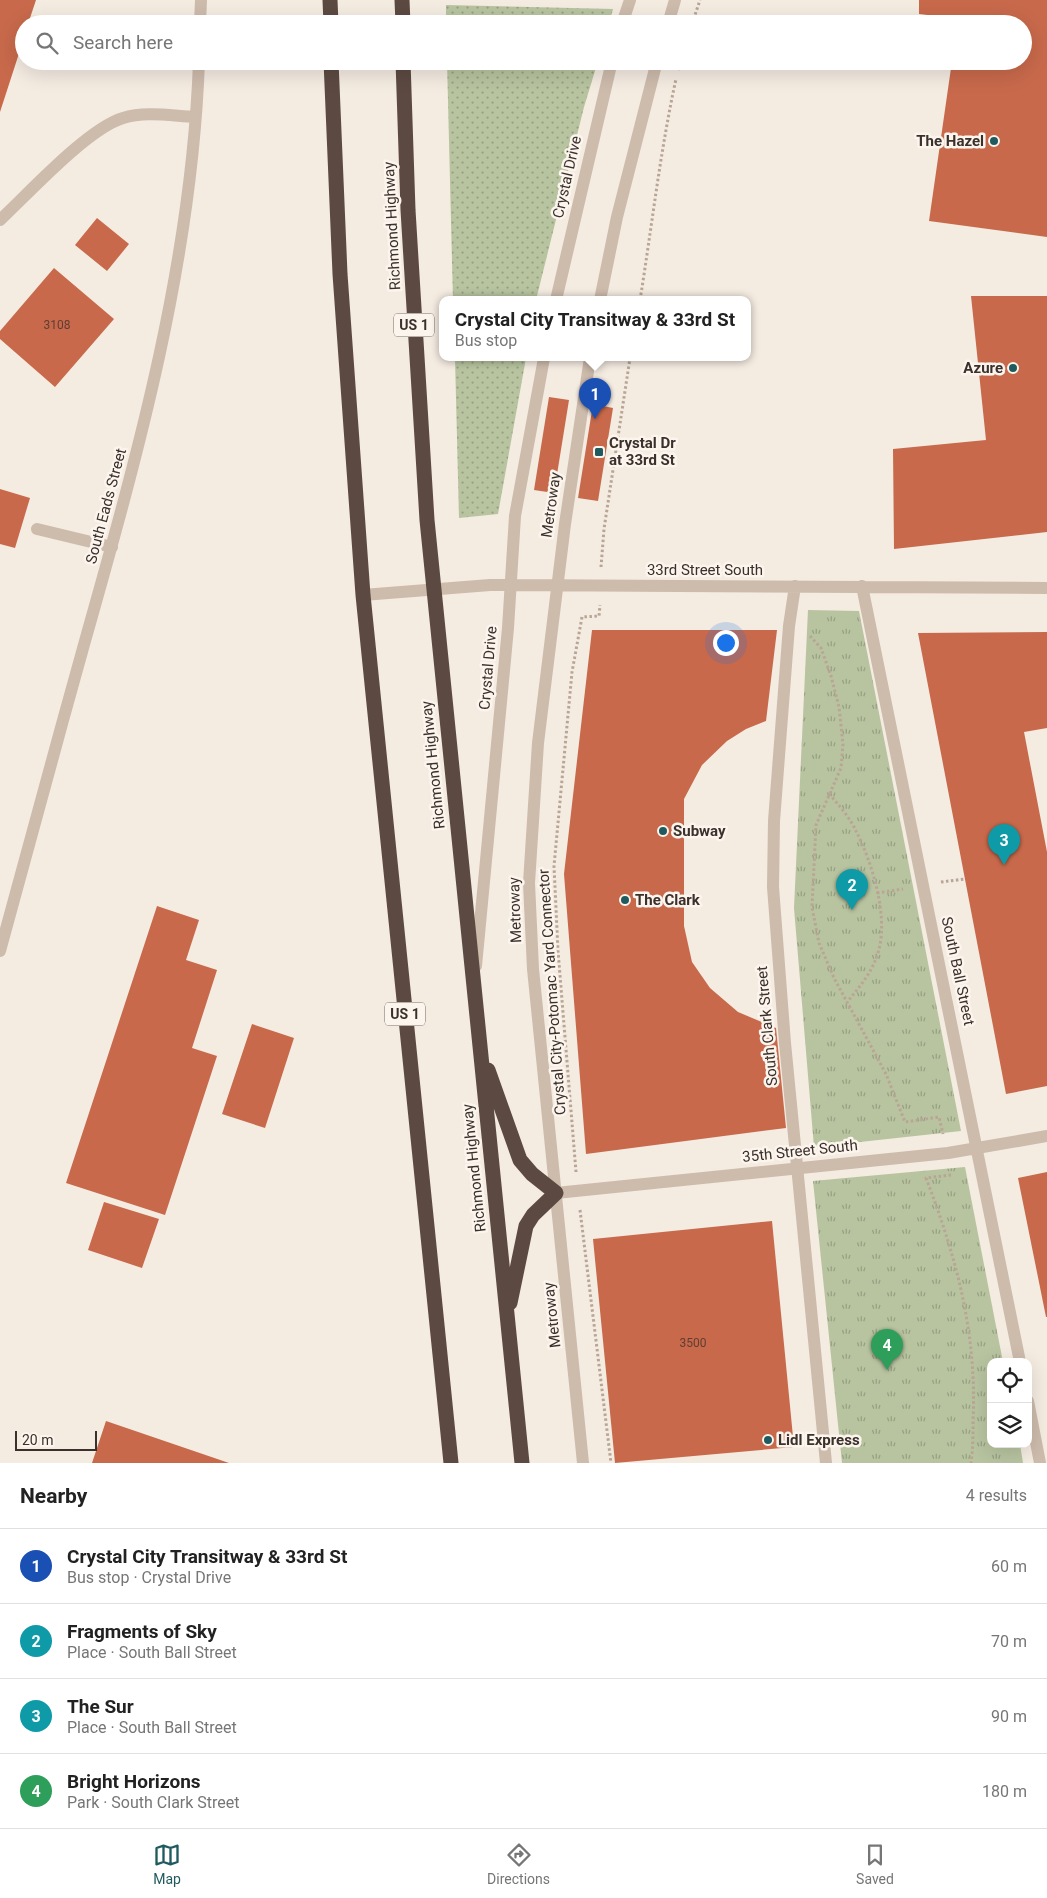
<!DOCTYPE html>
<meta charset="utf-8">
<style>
:root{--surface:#fff;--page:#f2f2f2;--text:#222;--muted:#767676;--line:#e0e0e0;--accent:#1f5a5e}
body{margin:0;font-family:Roboto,sans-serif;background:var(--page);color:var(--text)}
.controls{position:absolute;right:15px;bottom:15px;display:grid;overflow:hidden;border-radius:10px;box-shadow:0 5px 20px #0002}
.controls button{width:45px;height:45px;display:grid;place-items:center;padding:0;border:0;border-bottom:1px solid var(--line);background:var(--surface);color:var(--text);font:25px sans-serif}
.scale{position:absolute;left:15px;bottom:12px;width:82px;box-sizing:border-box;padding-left:5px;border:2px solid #3b302b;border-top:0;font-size:14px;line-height:18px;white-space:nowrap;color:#3b302b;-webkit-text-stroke:4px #fbf5ee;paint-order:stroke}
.you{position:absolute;left:725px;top:642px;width:18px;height:18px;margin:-12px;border:4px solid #fff;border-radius:50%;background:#1a73e8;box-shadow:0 0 0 8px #1a73e833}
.badge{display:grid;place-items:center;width:32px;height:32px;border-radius:50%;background:var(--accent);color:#fff;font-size:16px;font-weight:700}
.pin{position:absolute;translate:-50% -41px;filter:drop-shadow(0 1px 2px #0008)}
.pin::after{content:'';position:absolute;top:26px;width:18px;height:15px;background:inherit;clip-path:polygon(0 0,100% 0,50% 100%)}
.popup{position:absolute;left:439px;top:296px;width:312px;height:65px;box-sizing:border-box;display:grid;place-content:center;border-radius:10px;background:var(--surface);filter:drop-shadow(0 1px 4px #0005);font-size:16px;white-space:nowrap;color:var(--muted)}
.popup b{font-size:19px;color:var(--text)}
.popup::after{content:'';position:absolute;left:50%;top:100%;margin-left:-10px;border:10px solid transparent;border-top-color:var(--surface)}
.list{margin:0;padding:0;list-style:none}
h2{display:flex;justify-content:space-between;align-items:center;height:65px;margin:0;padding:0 20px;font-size:21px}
h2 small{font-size:16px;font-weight:400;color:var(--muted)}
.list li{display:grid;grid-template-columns:32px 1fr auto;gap:15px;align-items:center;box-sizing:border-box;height:75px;padding:0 20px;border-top:1px solid var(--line)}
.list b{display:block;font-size:19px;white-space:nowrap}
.list p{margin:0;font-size:16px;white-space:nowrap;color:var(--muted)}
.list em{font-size:16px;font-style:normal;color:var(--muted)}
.icon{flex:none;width:28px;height:28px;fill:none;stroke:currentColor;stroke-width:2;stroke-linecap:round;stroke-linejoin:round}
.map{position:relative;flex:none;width:1047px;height:1463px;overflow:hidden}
.search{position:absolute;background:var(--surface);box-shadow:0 5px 20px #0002;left:15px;right:15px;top:15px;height:55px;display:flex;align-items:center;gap:12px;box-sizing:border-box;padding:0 18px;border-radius:28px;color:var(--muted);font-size:19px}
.sheet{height:365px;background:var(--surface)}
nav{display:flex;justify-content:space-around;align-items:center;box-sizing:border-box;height:70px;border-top:1px solid var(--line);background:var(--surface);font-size:14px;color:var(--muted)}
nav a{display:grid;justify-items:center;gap:2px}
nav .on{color:var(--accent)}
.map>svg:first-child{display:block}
.grass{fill:url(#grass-dots)}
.park{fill:url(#park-tufts)}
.building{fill:#c8694b}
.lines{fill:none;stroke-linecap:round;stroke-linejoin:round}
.path{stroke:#b9a596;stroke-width:3;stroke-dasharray:2.5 2.5;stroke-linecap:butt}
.minor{stroke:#cdbbac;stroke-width:12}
.highway{stroke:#5c4a42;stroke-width:15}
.poi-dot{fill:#1f5a5e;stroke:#fbf5ee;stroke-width:2}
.labels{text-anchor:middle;stroke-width:5;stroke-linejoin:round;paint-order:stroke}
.number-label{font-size:12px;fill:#5e3e33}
.shield{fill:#fbf5ee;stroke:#756b66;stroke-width:1}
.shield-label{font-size:14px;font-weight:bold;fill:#3b302b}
.poi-label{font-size:15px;font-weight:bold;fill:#3b302b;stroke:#fbf5ee;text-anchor:start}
.street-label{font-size:15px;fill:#3b302b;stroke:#fbf5ee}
</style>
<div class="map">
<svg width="1047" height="1463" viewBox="0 0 1047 1463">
<defs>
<pattern id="grass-dots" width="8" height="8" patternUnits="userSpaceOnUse" patternTransform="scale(1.25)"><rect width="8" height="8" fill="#b8c4a0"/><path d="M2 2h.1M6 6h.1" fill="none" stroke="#97a083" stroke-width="1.8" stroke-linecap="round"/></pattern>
<pattern id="park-tufts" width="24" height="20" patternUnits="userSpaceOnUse" patternTransform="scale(1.25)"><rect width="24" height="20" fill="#b8c4a0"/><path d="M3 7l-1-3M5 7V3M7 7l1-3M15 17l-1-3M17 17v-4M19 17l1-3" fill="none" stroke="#97a083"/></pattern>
</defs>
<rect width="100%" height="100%" fill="#f4ebe1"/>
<!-- grass -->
<path class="grass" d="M446 5 613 9 609 24H446Z
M447 61H598L584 107 536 300H453Z
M455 358H526L498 514 459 518Z"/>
<!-- park -->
<path class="park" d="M808 610 859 611 961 1131 814 1147 794 908Z
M965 1167 1003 1362H991V1444H1020L1023 1463H842L813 1181Z"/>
<!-- building -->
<path class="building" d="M0 0H36L28 24H24V38L0 112Z
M919 0H1047V237L929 221 952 61H1023V24H935L936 16 919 14Z
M97 218 129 244 107 271 75 245Z
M54 268 114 319 55 387 0 339V331Z
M971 296H1047V532L894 549 893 449 986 440Z
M549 397 569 400 554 493 534 490Z
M593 404 613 408 598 501 578 498Z
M0 489 30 498 15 548 0 544Z
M592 630H777L766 721 746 729 727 741 702 765 684 799V926L692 962 710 988 738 1012 776 1028 786 1128 586 1154 564 874Z
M1047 632V728L1024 732 1047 852V1086L1006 1094 918 633Z
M157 906 199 920 186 960 217 970 192 1048 217 1056 165 1215 66 1183Z
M252 1024 294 1038 265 1128 222 1114Z
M1047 1172V1317H1046L1018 1178Z
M104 1202 159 1219 142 1268 88 1250Z
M772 1221 794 1447 615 1463 593 1239Z
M106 1421 229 1463H92Z"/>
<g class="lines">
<!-- path -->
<path class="path" d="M692 24 700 0
M678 70 681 61
M640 300C652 226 660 152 676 79
M601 567 604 529 630 358
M810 636 821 648 831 676 839 707 843 744 841 768 816 825 812 907 819 943 834 978 886 1074 905 1122 939 1117 943 1134
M829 794C839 805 850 818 856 831 872 862 888 915 879 949 874 970 861 985 848 1001
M941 882 965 879
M877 893 903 889
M576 1172 558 951 554 866 572 672 582 617 599 616 600 605
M951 1175 926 1178C957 1259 977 1334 973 1421 973 1435 973 1449 971 1463
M580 1210 611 1463"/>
<!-- minor -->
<path class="minor" d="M200 24 201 0
M622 24 630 0
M668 24 675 0
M0 220C29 193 87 129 123 118 145 111 172 116 195 117
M556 300 612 61
M600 300 617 217 657 61
M37 529 112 547
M795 586 789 626 774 821 773 887 785 1043 826 1463
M862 586 1020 1362
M363 595 490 585 1047 588
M0 951C29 847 56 744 85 641 139 450 192 260 199 61
M476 966 508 628 515 516 544 358
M556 1193 948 1153 1047 1136
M1028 1401 1040 1463
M583 1463 533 969 529 883 538 743 565 524 590 358"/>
<!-- highway -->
<path class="highway" d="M330 0 331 24
M402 0 403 24
M331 61 340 274 363 595 451 1463
M403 61 408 210 427 520 522 1463
M488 1070 520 1160 532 1174 556 1193 533 1215 526 1226 510 1303"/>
</g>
<!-- markers -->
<g class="poi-dot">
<circle cx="994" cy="141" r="5"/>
<circle cx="1013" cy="368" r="5"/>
<rect x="594" y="447" width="10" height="10" rx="2.5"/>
<circle cx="663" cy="831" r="5"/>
<circle cx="625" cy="900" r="5"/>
<circle cx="768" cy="1440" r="5"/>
</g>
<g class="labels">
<!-- number labels -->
<g class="number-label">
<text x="57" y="329">3108</text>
<text x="693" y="1347">3500</text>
</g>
<!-- shield labels -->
<g class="shield">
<rect x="394" y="313.5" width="40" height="23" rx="4"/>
<rect x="385" y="1002.5" width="40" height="23" rx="4"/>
</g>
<g class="shield-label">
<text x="414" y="330">US 1</text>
<text x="405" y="1019">US 1</text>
</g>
<!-- poi labels -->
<g class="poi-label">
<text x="984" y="146" text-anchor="end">The Hazel</text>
<text x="1003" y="373" text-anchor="end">Azure</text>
<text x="609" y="448">Crystal Dr<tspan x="609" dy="17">at 33rd St</tspan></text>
<text x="673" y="836">Subway</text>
<text x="635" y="905">The Clark</text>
<text x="778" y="1445">Lidl Express</text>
</g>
<!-- street labels -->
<g class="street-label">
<text transform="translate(567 177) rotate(-77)" y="5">Crystal Drive</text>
<text transform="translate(392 226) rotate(-93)" y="5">Richmond Highway</text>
<text transform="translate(551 505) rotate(-82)" y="5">Metroway</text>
<text transform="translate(106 506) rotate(-75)" y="5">South Eads Street</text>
<text x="705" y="575">33rd Street South</text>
<text transform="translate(488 668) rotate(-85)" y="5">Crystal Drive</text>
<text transform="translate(433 765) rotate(-96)" y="5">Richmond Highway</text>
<text transform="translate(515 910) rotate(-92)" y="5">Metroway</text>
<text transform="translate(958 971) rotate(78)" y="5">South Ball Street</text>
<text transform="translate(552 992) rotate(-94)" y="5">Crystal City-Potomac Yard Connector</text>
<text transform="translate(767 1026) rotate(-95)" y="5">South Clark Street</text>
<text transform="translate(800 1151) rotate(-6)" y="5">35th Street South</text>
<text transform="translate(474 1168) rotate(-96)" y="5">Richmond Highway</text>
<text transform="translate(552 1315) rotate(-96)" y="5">Metroway</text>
</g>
</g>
</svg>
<div class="controls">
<button><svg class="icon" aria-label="locate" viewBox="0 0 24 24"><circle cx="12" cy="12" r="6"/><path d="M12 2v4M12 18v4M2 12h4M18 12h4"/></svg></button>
<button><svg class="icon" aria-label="layers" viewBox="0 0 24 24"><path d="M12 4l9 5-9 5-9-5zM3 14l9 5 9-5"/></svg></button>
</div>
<div class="scale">20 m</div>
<div class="you"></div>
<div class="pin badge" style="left:595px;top:419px;background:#1a4fb4">1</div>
<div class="popup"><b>Crystal City Transitway &amp; 33rd St</b>Bus stop</div>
<div class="pin badge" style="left:852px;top:910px;background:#0f9aa8">2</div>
<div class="pin badge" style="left:1004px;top:865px;background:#0f9aa8">3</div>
<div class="pin badge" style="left:887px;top:1370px;background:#2e9e5b">4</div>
<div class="search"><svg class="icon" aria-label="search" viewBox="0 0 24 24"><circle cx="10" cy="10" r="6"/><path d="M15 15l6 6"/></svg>Search here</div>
</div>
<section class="sheet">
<h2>Nearby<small>4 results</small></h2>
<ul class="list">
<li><span class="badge" style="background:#1a4fb4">1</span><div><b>Crystal City Transitway &amp; 33rd St</b><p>Bus stop · Crystal Drive</p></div><em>60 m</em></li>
<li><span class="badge" style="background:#0f9aa8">2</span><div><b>Fragments of Sky</b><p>Place · South Ball Street</p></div><em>70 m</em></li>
<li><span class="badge" style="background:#0f9aa8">3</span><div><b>The Sur</b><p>Place · South Ball Street</p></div><em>90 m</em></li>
<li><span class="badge" style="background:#2e9e5b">4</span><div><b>Bright Horizons</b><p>Park · South Clark Street</p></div><em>180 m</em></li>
</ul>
</section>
<nav>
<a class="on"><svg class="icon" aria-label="map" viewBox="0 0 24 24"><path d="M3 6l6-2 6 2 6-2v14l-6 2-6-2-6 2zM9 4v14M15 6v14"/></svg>Map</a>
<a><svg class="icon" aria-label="directions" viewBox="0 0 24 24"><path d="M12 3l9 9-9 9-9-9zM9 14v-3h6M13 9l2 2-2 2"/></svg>Directions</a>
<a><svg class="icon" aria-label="saved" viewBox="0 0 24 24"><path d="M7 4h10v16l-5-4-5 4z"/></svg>Saved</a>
</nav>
